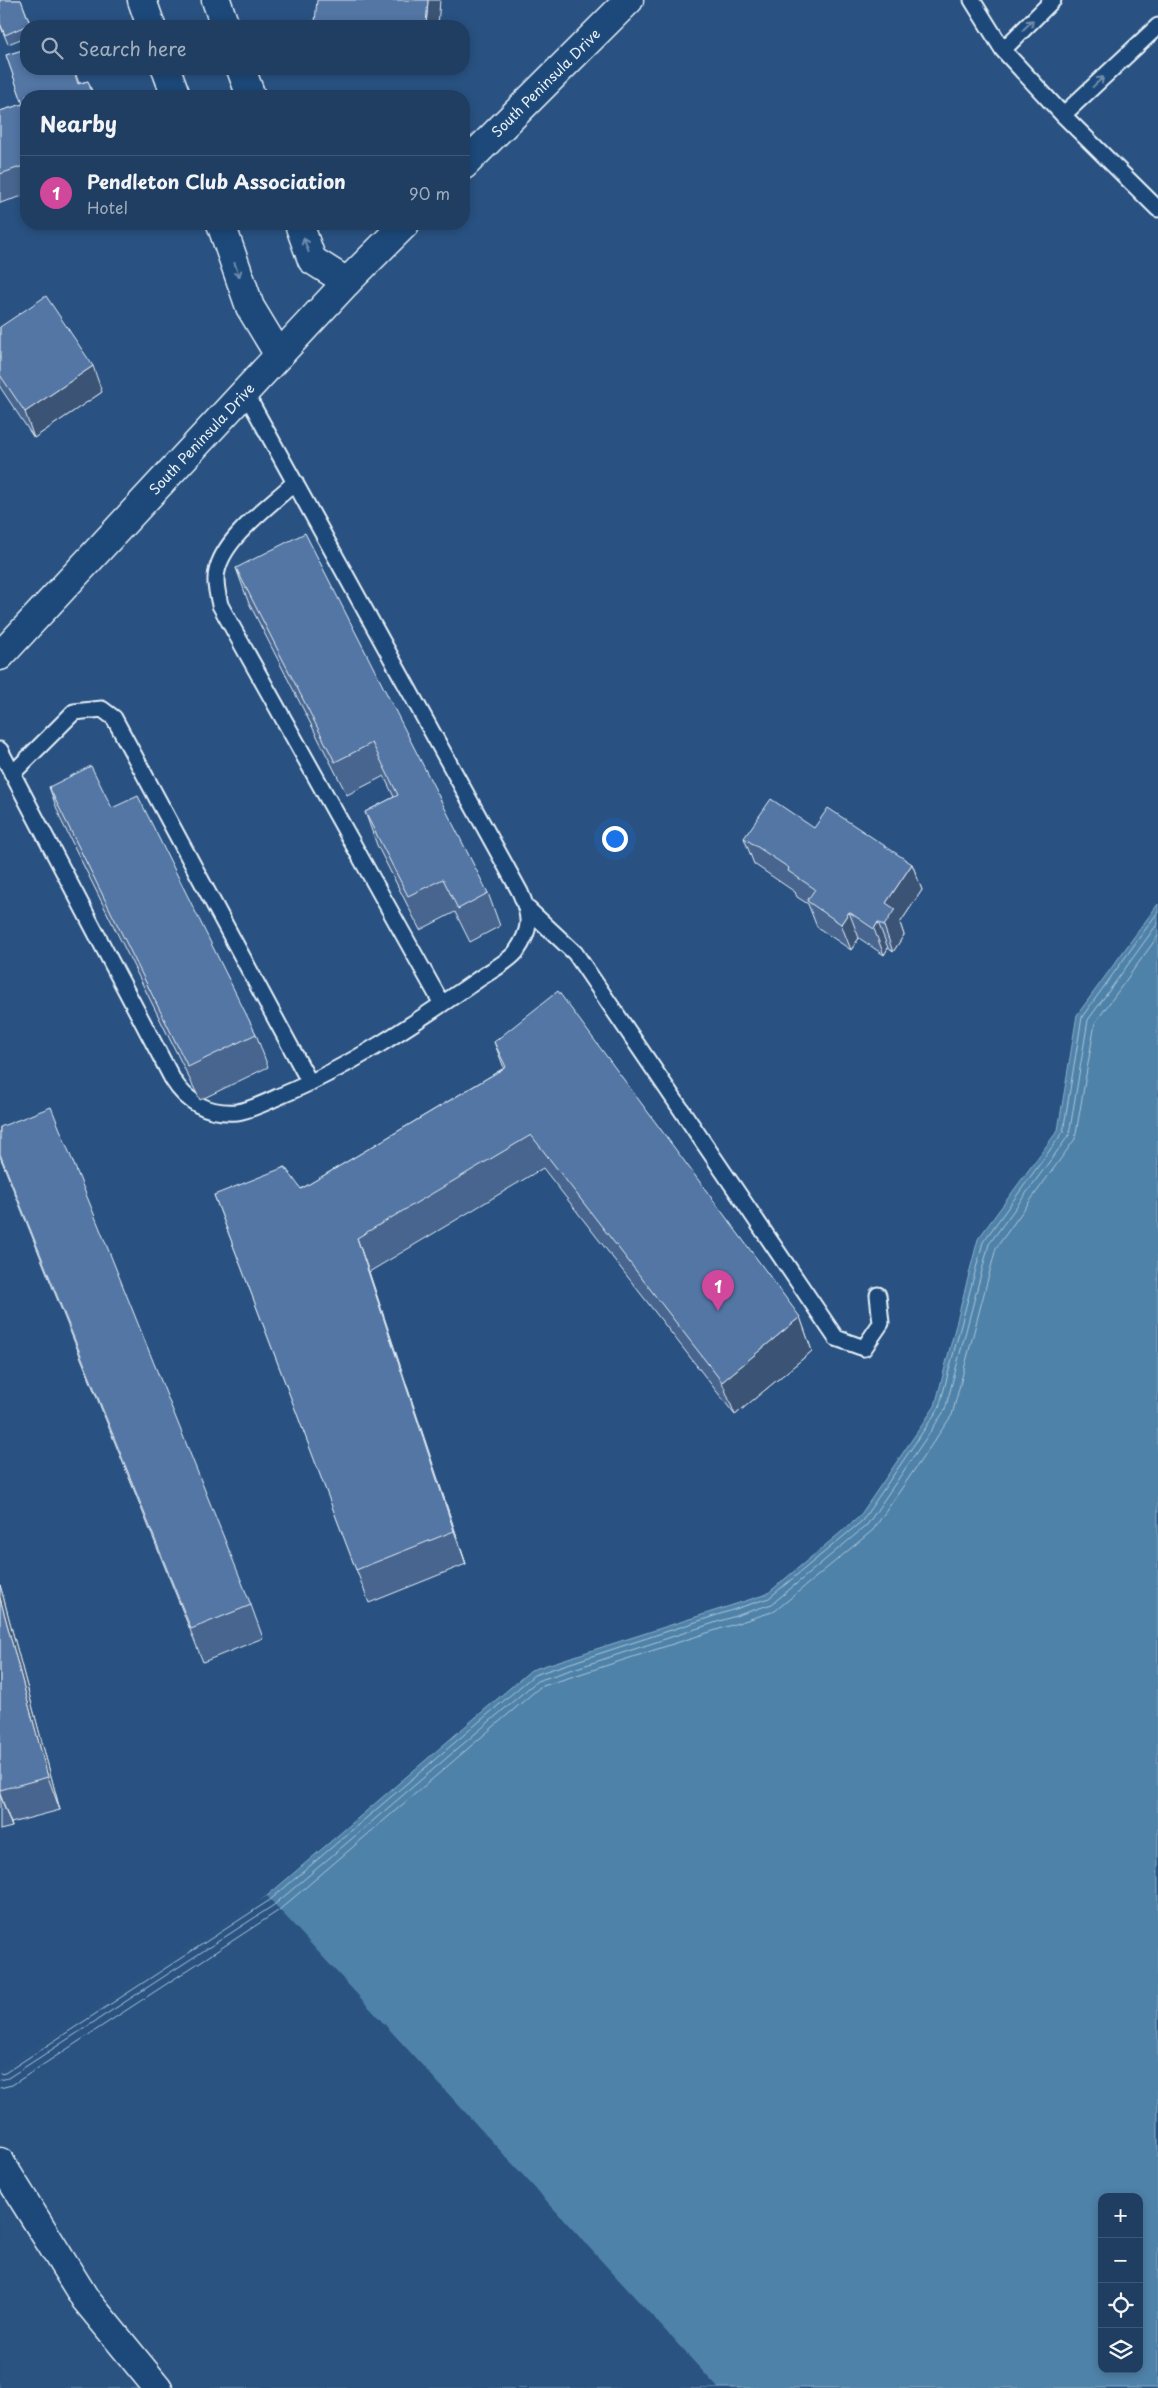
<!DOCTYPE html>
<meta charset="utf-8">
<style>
:root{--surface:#1f3e62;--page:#274568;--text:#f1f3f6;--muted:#a1aebe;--line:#3c5777;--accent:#90b9f0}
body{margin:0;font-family:"Playpen Sans",sans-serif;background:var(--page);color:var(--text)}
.controls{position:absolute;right:15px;bottom:15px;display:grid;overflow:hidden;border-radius:10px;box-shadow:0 2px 8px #0003}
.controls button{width:45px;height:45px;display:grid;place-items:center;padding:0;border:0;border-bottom:1px solid var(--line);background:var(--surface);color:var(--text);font:25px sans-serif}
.you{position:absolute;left:614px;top:838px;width:18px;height:18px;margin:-12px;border:4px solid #fff;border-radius:50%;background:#1a73e8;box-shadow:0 0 0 8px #1a73e833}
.badge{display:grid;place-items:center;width:32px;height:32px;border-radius:50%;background:var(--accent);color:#fff;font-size:16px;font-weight:700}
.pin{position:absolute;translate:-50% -41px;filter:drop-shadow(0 1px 2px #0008)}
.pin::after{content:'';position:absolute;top:26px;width:18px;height:15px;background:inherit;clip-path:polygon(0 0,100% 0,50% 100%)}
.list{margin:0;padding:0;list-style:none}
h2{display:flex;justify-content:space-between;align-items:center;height:65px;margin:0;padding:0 20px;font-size:21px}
h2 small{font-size:16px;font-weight:400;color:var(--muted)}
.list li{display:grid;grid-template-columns:32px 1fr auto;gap:15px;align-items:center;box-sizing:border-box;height:75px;padding:0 20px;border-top:1px solid var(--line)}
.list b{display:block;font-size:19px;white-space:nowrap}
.list p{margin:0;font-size:16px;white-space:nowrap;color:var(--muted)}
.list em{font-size:16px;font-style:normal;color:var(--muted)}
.icon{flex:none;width:28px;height:28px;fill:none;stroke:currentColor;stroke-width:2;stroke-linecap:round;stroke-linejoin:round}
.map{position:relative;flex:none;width:1158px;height:2388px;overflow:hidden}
.search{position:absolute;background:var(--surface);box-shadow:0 2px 8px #0003;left:20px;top:20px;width:450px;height:55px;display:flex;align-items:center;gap:12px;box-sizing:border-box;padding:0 18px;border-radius:20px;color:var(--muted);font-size:19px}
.panel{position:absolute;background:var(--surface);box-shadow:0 2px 8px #0003;left:20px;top:90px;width:450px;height:140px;border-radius:20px}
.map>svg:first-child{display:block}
.water{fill:#4f82a9;stroke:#8caec9;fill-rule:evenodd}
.pier{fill:#295282}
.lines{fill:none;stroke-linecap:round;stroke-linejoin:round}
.shore{stroke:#abc5d8;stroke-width:1}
.service-casing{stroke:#e8f1f8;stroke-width:19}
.minor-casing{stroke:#e8f1f8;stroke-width:31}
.tertiary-casing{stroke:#e8f1f8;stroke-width:31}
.secondary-casing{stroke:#e8f1f8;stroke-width:31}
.service{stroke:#1f4a7a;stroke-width:15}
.minor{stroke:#1f4a7a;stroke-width:28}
.tertiary{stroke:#1f4a7a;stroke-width:28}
.secondary{stroke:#1f4a7a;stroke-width:28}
.wall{fill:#47658e;stroke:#e8f1f8}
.shaded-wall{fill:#3a5374;stroke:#e8f1f8}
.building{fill:#5376a5;stroke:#e8f1f8}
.oneway{stroke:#6f8dac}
.labels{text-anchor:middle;stroke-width:4.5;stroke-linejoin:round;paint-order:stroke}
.street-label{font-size:14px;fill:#e8f1f8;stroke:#1f4a7a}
</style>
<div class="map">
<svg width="1158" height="2388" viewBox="0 0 1158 2388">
<rect width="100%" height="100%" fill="#295282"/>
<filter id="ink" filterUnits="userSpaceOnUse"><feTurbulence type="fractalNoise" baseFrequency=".02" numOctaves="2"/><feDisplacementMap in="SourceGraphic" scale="10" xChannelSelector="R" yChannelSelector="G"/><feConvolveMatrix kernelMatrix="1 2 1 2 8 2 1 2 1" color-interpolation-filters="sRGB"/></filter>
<g filter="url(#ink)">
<!-- water -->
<path class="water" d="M1158 904V2388H0L24 2054 267 1896 531 1670 767 1594 859 1517 935 1406 978 1239 1058 1130 1077 1015ZM1102 2197H1139V2369H1102Z"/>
<!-- pier -->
<path class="pier" d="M267 1896 718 2388H0V2067L232 1916Z"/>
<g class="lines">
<!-- shore -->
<path class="shore" d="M0 2074 5 2073 270 1900 534 1675 769 1598 862 1521 939 1408 983 1242 1063 1132 1082 1017 1158 912
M0 2080 8 2078 274 1905 537 1681 772 1604 867 1525 945 1410 989 1244 1069 1135 1088 1020 1158 923
M0 2088 12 2085 278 1911 540 1687 775 1611 873 1530 952 1415 996 1248 1075 1139 1095 1023 1158 936"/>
<!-- service casing -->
<g class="service-casing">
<path id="service" d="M972 0 1003 50 1063 115 1158 209
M1003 50 1053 0
M1063 115 1158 26
M295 482C271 505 224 537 217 571 214 582 218 595 220 605L442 1004
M0 750 173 1080C188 1104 209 1114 237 1112 251 1110 267 1102 280 1096 350 1067 413 1024 476 981 488 972 507 963 516 952 532 929 531 917 520 892L245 392
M12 774 74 712 102 709 114 718 310 1083
M527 908 575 953 836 1338 864 1348 881 1323 878 1295"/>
</g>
<!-- minor casing -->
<g class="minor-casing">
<path id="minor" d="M142 0 151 26
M216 0 225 26
M166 69 176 96
M241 69 251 96
M221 224 250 307 279 355
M299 224 312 260 347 282"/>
</g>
<!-- tertiary casing -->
<g class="tertiary-casing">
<path id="tertiary" d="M0 2162 86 2300 158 2388"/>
</g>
<!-- secondary casing -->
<g class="secondary-casing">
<path id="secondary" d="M464 165 629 0
M0 656 347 282 405 224"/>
</g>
<!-- service -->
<use href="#service" class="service"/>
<!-- minor -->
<use href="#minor" class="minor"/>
<!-- tertiary -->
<use href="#tertiary" class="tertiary"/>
<!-- secondary -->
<use href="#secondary" class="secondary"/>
</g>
<!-- wall -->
<path class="wall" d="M0 0H21L31 26H26V37L8 44 0 25Z
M315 22 438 26H317Z
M26 49V69H74L79 83 88 81 94 96H26V195L0 203V111L23 104 6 55Z
M0 327 102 392 34 438 0 387Z
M236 568 488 893 500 926 470 942 455 912 420 930 377 845 365 812 394 797 384 776 347 795 248 601Z
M49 787 112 808 256 1034 268 1067 200 1100 61 820Z
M814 828 912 864 922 890 900 923 904 935 893 952 888 948 884 955 859 938 851 950 817 927 808 904 797 897 795 892 754 864 744 838Z
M494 1042 800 1317 812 1351 735 1415 543 1168 369 1272 466 1564 369 1603 214 1195 301 1189 504 1068Z
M0 1127 251 1605 263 1638 203 1662 3 1164 0 1157Z
M0 1585 60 1810 11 1823 12 1827 0 1830Z"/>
<!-- shaded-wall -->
<path class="shaded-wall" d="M428 0H440L438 26H426Z
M93 366 102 392 34 438 25 412Z
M912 864 922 890 900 923 904 935 893 952 884 926 886 903Z
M849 912 859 938 851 950 841 924Z
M878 922 888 948 884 955 874 929Z
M357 1238 369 1272 466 1564 454 1531Z
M800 1317 812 1351 735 1415 722 1382Z
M0 1585 60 1810 48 1777 0 1598Z
M0 1794 11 1823 12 1827 0 1795Z"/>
<!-- building -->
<path class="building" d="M0 0H21L30 24 5 35 0 23Z
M317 0H428L426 26H365L315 22Z
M26 49V69H73L78 84 88 81 93 96H26V165L0 174V111L23 104 6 55Z
M46 296 93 366 25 412 0 375V327Z
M305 533 488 893 458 909 443 879 408 896 365 812 398 795 372 743 335 762 236 568Z
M91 766 112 808 138 796 256 1034 188 1067 49 787Z
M771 799 814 828 828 808 912 864 886 903 895 909 884 926 878 922 874 929 849 912 841 924 807 901 815 889 788 871 789 868 744 838Z
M558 991 800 1317 722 1382 531 1135 357 1238 454 1531 356 1570 214 1195 285 1167 301 1189 506 1067 494 1042Z
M51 1107 251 1605 191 1629 0 1154V1127Z
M0 1598 48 1777 0 1790Z"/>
<!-- one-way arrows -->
<defs><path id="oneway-shaft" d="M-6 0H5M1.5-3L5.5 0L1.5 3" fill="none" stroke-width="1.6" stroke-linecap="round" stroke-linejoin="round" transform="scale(1.25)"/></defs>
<g class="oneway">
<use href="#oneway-shaft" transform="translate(1028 25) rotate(-45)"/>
<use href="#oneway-shaft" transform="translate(1098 82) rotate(-43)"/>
<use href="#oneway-shaft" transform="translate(306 245) rotate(-110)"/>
<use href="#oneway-shaft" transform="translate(237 270) rotate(70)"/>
</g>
</g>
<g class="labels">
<!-- street labels -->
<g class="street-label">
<text transform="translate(546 83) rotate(-45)" y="5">South Peninsula Drive</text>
<text transform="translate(202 439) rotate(-47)" y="5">South Peninsula Drive</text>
</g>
</g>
</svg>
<div class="controls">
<button>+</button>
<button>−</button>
<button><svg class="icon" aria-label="locate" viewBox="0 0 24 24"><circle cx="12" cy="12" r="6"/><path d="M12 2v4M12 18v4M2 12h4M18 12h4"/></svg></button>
<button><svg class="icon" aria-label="layers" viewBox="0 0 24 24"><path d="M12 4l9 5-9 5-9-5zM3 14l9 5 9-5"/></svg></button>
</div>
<div class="you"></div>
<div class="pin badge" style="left:718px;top:1311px;background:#d1479c">1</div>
<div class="search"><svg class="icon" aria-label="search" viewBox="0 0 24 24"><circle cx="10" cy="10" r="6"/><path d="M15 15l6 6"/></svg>Search here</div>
<section class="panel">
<h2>Nearby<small></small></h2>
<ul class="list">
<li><span class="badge" style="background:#d1479c">1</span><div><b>Pendleton Club Association</b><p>Hotel</p></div><em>90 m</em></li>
</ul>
</section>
</div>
